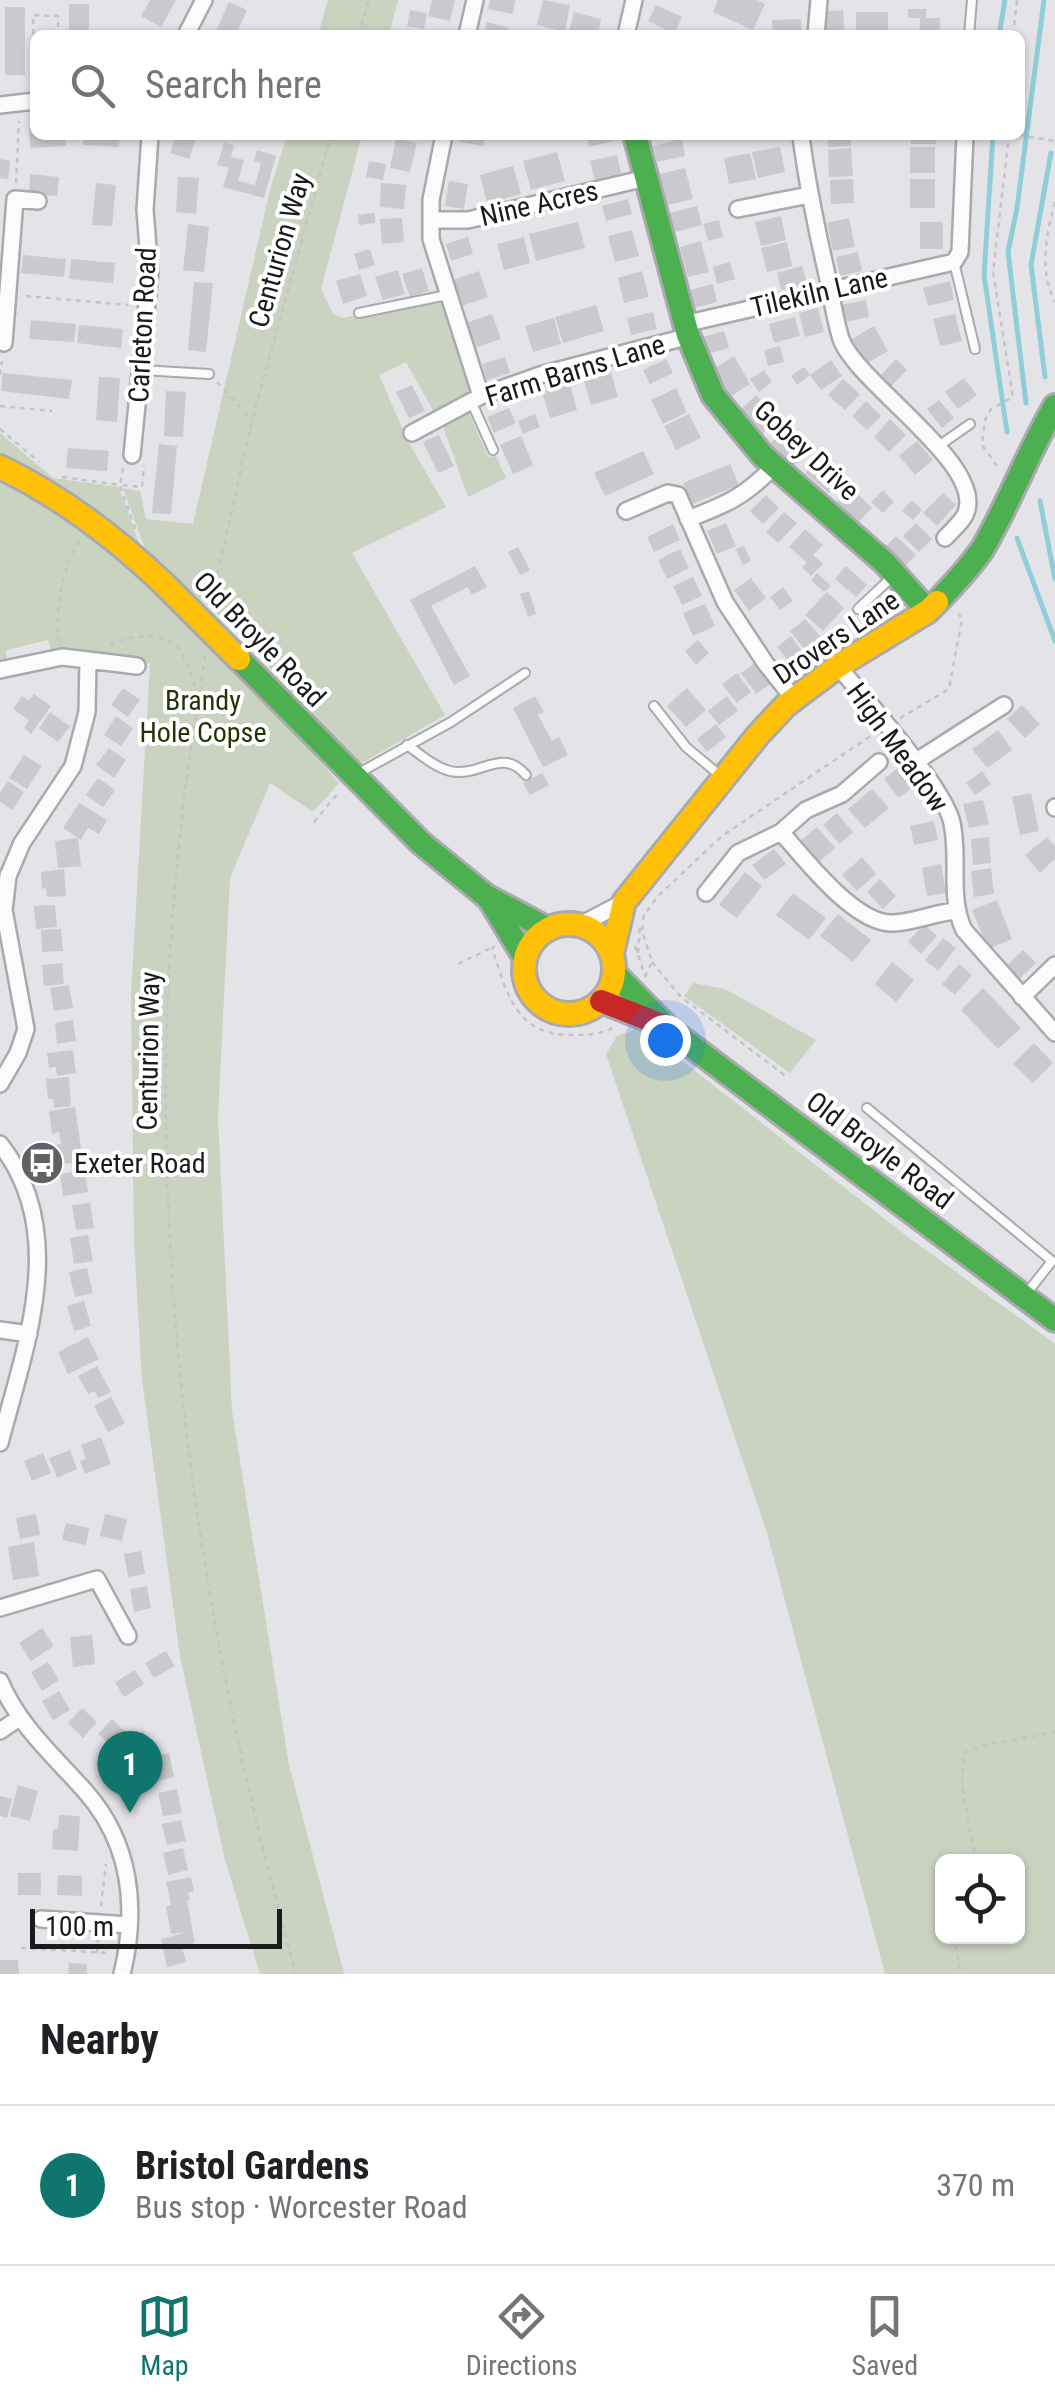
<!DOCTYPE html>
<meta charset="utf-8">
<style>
:root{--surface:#fff;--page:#f6f6f6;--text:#202124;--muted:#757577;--line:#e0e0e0;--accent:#0f766e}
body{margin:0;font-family:"Roboto Condensed",sans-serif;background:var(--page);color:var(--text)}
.controls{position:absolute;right:30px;bottom:30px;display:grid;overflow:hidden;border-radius:15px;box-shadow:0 2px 8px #0004}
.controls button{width:90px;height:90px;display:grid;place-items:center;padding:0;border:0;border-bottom:2px solid var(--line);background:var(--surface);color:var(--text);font:50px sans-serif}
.scale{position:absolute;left:30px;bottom:25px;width:252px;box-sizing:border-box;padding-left:10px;border:5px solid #1b1b1e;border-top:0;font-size:28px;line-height:35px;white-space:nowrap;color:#1b1b1e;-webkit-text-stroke:8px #fff;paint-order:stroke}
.you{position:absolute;left:665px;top:1040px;width:35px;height:35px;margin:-25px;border:8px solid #fff;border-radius:50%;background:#1a73e8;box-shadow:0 0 0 15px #1a73e833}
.badge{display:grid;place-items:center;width:65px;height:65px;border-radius:50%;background:var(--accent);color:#fff;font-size:32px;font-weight:700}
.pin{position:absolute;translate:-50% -82px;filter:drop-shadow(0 2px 5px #0008)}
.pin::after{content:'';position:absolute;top:52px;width:35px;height:30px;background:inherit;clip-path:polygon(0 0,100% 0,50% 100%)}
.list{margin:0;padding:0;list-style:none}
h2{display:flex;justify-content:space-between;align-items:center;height:130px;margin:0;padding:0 40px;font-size:42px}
h2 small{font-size:32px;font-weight:400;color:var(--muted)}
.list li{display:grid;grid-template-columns:65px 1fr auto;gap:30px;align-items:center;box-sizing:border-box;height:160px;padding:0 40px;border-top:2px solid var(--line)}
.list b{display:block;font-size:38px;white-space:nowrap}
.list p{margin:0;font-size:32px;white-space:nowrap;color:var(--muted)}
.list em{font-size:32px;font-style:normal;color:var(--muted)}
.icon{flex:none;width:55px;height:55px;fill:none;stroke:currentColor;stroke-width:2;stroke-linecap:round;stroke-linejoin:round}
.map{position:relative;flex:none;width:1055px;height:1974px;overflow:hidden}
.search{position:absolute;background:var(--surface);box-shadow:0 2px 8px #0004;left:30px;right:30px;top:30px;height:110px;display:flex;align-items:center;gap:25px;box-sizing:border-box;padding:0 35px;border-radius:15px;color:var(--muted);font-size:38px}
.sheet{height:290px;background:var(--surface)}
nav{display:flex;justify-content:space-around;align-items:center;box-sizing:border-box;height:140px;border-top:2px solid var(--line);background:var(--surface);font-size:28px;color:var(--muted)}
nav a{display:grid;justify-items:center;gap:5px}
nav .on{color:var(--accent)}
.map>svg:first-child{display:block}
.green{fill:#cad2c0;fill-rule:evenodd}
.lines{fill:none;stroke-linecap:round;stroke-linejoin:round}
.stream{stroke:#90cdd9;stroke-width:5}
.building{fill:#cacace}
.lane-casing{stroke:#aaaaae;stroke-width:12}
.street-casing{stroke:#aaaaae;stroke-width:20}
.fast-casing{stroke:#aaaaae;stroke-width:28}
.slow-casing{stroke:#aaaaae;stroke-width:28}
.jam-casing{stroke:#aaaaae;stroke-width:28}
.path{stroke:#c4c4c7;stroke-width:2.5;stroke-dasharray:5 5;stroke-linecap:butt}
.lane{stroke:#fbfbfc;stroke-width:8}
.street{stroke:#fbfbfc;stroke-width:15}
.fast{stroke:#4caf50;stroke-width:22}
.slow{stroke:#ffc107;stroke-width:22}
.jam{stroke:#c62828;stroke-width:22}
.slow-bridge-casing{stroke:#aaaaae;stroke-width:28;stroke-linecap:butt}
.slow-bridge{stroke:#ffc107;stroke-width:22}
.labels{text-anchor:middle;stroke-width:8;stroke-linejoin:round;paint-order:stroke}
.street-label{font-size:28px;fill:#1b1b1e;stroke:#fff}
.park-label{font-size:28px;fill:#273304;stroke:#fff}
.poi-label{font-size:28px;fill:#1b1b1e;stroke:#fff;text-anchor:start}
</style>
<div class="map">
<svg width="1055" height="1974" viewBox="0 0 1055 1974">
<rect width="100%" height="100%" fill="#e3e3e8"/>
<!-- green -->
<path class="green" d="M328 0H398L389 35H318Z
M287 135H362L321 289 333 314 343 318 447 295 481 396 438 419 406 362 379 375 409 443 446 507 352 553 445 715 364 762 356 760 228 623 147 554 123 488 140 491 146 519 193 524 270 190Z
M469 413 488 457 496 456 506 478 468 497 443 426Z
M0 433 53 478 119 487 142 552 50 483 0 456Z
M0 476C135 547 240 669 339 783L313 812 270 783 230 878 218 1118 232 1411 289 1765 344 1974H260L225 1860 180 1656 142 1380 134 1242 131 994 150 663 56 653 51 650 48 640 6 650 7 659 0 663Z
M693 983 725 989 816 1040 790 1073 684 996Z
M640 1028 908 1237 1055 1344V1974H885L767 1533 606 1054 617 1036ZM942 1862H1018V1936H942Z"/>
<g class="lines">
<!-- stream -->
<path class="stream" d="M999 35 1005 0
M993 135 984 275 1007 432
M1045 377 1031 265 1051 153
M1026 403 1008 252 1017 208 1044 0
M1040 501 1055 579
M1017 538 1055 641"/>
</g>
<!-- building -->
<path class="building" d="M150 0H176L161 27 141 16Z
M432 0H455L450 21 428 16Z
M490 0H515L513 14 488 9Z
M543 0 570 5 565 32 537 25Z
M718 0H757L765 4 753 30 713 12Z
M229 2 247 10 236 35H214Z
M69 4H89V35H69Z
M656 5 682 17 674 34 648 21Z
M5 7H25V75H5Z
M908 9H926V18H940V31H919L920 18H908Z
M410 10 427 13 424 29 407 26Z
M843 10 845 35H826L824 12Z
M574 12 601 19 598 35H568Z
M856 12H888V35H856Z
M801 19 802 35H773L772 20Z
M487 22 509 28 507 35H483Z
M29 128H35V135H65L66 146 30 148Z
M84 135H120L119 147 83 145Z
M176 135H197L189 159 170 153Z
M460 135H485L483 146 459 142Z
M586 135H613L614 141 589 147Z
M827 135H851V146L828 147Z
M911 135H936V144H911Z
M396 139 417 143 410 172 390 168Z
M682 139 685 156 657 162 653 146Z
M224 143 234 145 231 157 244 160 238 181 255 185 261 163 254 161 257 150 276 156 264 198 223 187 229 168 217 165Z
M780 147 785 172 758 178 752 152Z
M910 147H935V173H910Z
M851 148 853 176 829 177 828 150Z
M557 152 565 181 531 190 523 161Z
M750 153 756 179 729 184 724 158Z
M617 155 621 173 595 180 590 161Z
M0 159 10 161 8 179 0 178Z
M369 161 386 164 383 180 366 177Z
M513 166 521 194 487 203 480 175Z
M685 168 693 199 668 205 660 174Z
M30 174 59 177 57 196 29 194Z
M178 177 199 178 196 214 176 212Z
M853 179 854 203 831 204 830 180Z
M910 179H935V208H910Z
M449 181 468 184 464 209 445 206Z
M96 183 116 185 112 226 92 225Z
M381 183 406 185 404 209 380 207Z
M628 199 632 214 606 221 602 206Z
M697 206 702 225 675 232 670 213Z
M375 213V223L359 225 358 215Z
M781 216 786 240 761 246 755 222Z
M402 218 404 242 382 244 380 219Z
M849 218 855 247 833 251 827 223Z
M719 220 723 237 708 241 703 224Z
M578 222 585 248 536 261 529 234Z
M920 222H943V249H920Z
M188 224 209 227 204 272 183 270Z
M632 230 639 256 615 262 608 236Z
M468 237 473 254 451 261 446 244Z
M524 237 530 263 504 270 497 244Z
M701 241 709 272 688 277 680 247Z
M787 242 792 266 767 272 761 248Z
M370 249 375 265 359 270 354 254Z
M858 252 862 271 840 276 836 257Z
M23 255 66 259 64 277 21 273Z
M71 259 115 263 113 283 69 279Z
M730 262 735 279 717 284 713 267Z
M802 266 807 283 781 290 777 273Z
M422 268 429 291 410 297 402 274Z
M398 270 405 294 383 300 375 277Z
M479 271 488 297 462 306 453 280Z
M642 271 649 297 624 303 618 278Z
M360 274 367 296 343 304 336 281Z
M950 281 954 300 928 306 923 288Z
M194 282 213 283 206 352 188 350Z
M713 284 717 302 694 308 690 290Z
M866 300 869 317 845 322 841 305Z
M596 305 604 331 563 343 555 317Z
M818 308 824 332 805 337 799 313Z
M653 312 657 329 631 335 627 318Z
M492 314 501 339 475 348 466 323Z
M955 314 962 341 940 346 933 319Z
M795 317 800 336 774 343 769 324Z
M554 318 561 344 533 352 525 326Z
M31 320 76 324 74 342 29 339Z
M79 325 123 329 121 348 77 343Z
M874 326 888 351 866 364 852 339Z
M724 331 729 348 707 354 703 337Z
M780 346 784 362 768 366 764 350Z
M734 356 750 384 728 398 712 370Z
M505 357 510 373 487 380 482 364Z
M666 359 673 373 650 384 643 370Z
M896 359 907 370 891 386 880 376Z
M831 360 842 376 821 390 810 375 797 385 791 376 804 367 810 375Z
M764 370 772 382 759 392 750 379Z
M611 372 618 397 591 405 584 380Z
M3 373 72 380 69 399 1 391Z
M99 377 120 378 117 422 96 420Z
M964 378 977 395 958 409 945 392Z
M843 379 860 394 845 410 828 395Z
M570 384 577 410 550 418 542 392Z
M412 385 425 411 409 418 396 392Z
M676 388 687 412 663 424 651 400Z
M166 391 186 392 183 437 164 436Z
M756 395 778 419 761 435 739 411Z
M939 400 954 418 942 428 927 409Z
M866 401 881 416 867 430 852 416Z
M509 408 516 423 494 433 487 417Z
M535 414 540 427 523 434 518 421Z
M689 414 701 438 676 450 664 426Z
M890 419 906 435 889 452 874 437Z
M787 427 810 450 793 467 770 444Z
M439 435 454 466 438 473 423 442Z
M521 436 533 465 513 474 500 445Z
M917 441 933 460 915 475 899 456Z
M159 444 177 446 171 514 152 513Z
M68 448 109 451 107 471 66 468Z
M643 451 654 474 605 496 594 473Z
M819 457 842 478 829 493 805 473Z
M730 464 739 485 692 504 683 483Z
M852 488 872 508 858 523 837 502Z
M883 490 894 502 883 513 871 502Z
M943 493 956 505 937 526 923 513Z
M766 495 779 508 763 524 750 511Z
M912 500 922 510 913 520 902 511Z
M784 512 797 523 778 543 766 532Z
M726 523 736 546 717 554 707 531Z
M916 523 932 539 919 552 903 536Z
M673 524 680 540 654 552 647 537Z
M805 529 823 545 813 555 823 564 811 576 802 567 807 562 789 547Z
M896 536 916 555 904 567 884 548Z
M744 546 751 561 743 565 736 549Z
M518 547 530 570 520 575 508 552Z
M680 549 689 568 667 579 658 560Z
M475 566 487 587 472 595 468 587 431 606 470 676 454 685 410 600Z
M846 566 867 585 856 597 835 579Z
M817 573 831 586 824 592 811 580Z
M693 577 702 596 682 605 673 586Z
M751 578 766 598 749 611 734 590Z
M783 587 793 601 780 610 770 597Z
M529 591 536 614 528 617 520 594Z
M827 592 844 608 823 631 805 615Z
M705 604 715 626 693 636 683 613Z
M805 619 821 637 805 650 790 631Z
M791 636 804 654 791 664 777 647Z
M698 640 709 653 696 665 685 651Z
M755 663 770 684 756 694 741 673Z
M737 673 751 692 737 703 722 684Z
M123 688 140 700 128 717 111 705Z
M687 688 706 710 686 727 667 706Z
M34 694 51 706 31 734 24 728 29 720 13 709 22 696 29 701Z
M535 696 544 712 538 715 552 741 559 737 568 755 543 767 513 708Z
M727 696 738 711 719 725 708 711Z
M1022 705 1040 724 1025 738 1007 719Z
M50 712 70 726 58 742 39 728Z
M116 716 133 728 121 746 104 735Z
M716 724 726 737 707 752 697 739Z
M998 730 1012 750 987 768 972 749Z
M109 748 126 760 114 778 96 765Z
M24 755 42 766 27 789 9 778Z
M899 767 914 786 899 798 884 779Z
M982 771 991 784 975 795 966 783Z
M542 773 549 785 530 795 523 783Z
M98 778 115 790 103 807 86 795Z
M8 781 24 792 13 810 0 802V793Z
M872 789 889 808 865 828 848 809Z
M1031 793 1039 831 1020 835 1012 797Z
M983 800 989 824 969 828 963 804Z
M79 803 107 820 99 834 88 828 81 840 63 828Z
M837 813 853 832 840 844 823 825Z
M934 821 938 840 914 845 910 826Z
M817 827 835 848 819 862 801 840Z
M989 837 991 863 973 865 971 839Z
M1047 837 1055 846V859L1040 873 1025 855Z
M78 838 81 866 58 868 55 841Z
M774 849 786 864 764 880 752 865Z
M862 857 876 874 857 891 842 875Z
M941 864 946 893 927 896 922 868Z
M991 868 994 894 974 897 971 871Z
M64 869 66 896 47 897 46 888 42 889 41 872Z
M745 872 762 886 737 918 719 905Z
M880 879 896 896 883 909 867 892Z
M793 893 826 918 809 940 776 915Z
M997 900 1012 939 988 949 972 910Z
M55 905 57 927 36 929 34 906Z
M838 914 871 940 853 962 820 936Z
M924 924 937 936 921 954 908 942Z
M61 929 63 951 42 952 41 930Z
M943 938 956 948 938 971 925 960Z
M1023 950 1036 963 1018 980 1005 967Z
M892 962 914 980 896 1002 875 984Z
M62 963 64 984 44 986 42 965Z
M959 964 972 975 955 995 942 984Z
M69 985 73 1008 54 1011 50 988Z
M983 988 1021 1028 998 1049 961 1010Z
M73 1020 76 1041 57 1044 55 1023Z
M1034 1043 1053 1063 1033 1083 1013 1064Z
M73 1050 76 1073 57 1076 56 1067 49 1068 47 1053Z
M69 1077 71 1106 54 1108 53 1099H48L46 1079Z
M75 1107 83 1161 58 1165 54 1145 61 1144 59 1132 52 1134 49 1111Z
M85 1170 88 1192 63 1196 60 1174Z
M90 1203 94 1228 76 1230 72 1205Z
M88 1235 93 1261 74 1264 70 1238Z
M87 1268 93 1293 75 1297 69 1272Z
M84 1301 91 1326 74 1331 67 1306Z
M88 1337 99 1359 68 1374 58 1352Z
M97 1366 111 1392 98 1398 95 1391 88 1394 78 1376Z
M111 1397 125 1423 108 1432 94 1406Z
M101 1437 111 1464 85 1474 80 1461 86 1459 81 1445Z
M70 1450 77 1469 57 1478 49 1458Z
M43 1453 51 1473 32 1481 24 1461Z
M36 1514 40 1535 20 1539 16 1518Z
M105 1514 127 1519 122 1541 100 1536Z
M66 1523 89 1528 86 1545 62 1540Z
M34 1542 39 1576 13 1580 8 1547Z
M141 1551 145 1574 128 1577 124 1554Z
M147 1586 151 1608 134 1612 130 1589Z
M42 1628 54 1646 31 1661 19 1643Z
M92 1635 95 1664 73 1667 70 1637Z
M166 1651 175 1666 154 1678 145 1663Z
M48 1662 59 1680 42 1691 31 1672Z
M135 1670 144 1684 124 1697 115 1682Z
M59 1691 70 1710 53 1720 42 1701Z
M82 1708 97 1722 83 1738 68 1723Z
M112 1719 128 1734 115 1749 98 1734Z
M142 1731 157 1745 144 1759 128 1745Z
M169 1753 174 1777 158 1781 153 1757Z
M18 1785 38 1791 30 1821 10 1816Z
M177 1789 182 1813 163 1816 158 1793Z
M0 1796 12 1799 7 1818 0 1816Z
M59 1815 80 1816 78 1851 52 1849 53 1829H58Z
M181 1820 186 1841 167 1845 162 1824Z
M183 1848 188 1870 168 1875 163 1853Z
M18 1873H41V1895H18Z
M58 1875 82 1876V1896L57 1895Z
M191 1877 194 1891 188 1893 190 1900 187 1901 195 1943 182 1946 186 1962 167 1967 161 1939 187 1932 171 1934 166 1906 171 1905 166 1882Z
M0 1960H18L19 1974H0Z
M69 1963 87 1964V1974H68Z"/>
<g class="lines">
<!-- lane casing -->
<g class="lane-casing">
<path id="lane" d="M969 35 972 0
M954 262 975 349
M359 313 447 295
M142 370 209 374
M471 401 493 450
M940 445 970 424
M858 609 892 577
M654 706 686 747 722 777
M407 745C420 754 434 767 450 771 481 778 501 746 526 775
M357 774 451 722 525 673
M867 1108 1052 1261
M1027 1293 1052 1261"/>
</g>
<!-- street casing -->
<g class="street-casing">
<path id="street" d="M186 35 204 0
M467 35 475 0
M626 35 634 0
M816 35 819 0
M0 105 35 101
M444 135 431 200V239L481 396
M801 136C807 184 817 231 828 279 832 299 835 320 841 339 857 384 989 466 965 515 961 523 951 531 945 538
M738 209 809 195
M431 220H468L646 178
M684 324 954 262 960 252 965 135
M4 343 15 199 38 201
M412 433 481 396 540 375 686 337
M132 455 150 273 145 210 150 135
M626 511 668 493 678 495 725 602 766 664 794 699
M688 519C725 505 746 496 773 467
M88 660 137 666
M838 666C864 698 945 788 952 823 960 860 948 896 964 930L1055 1033
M0 670 62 657 88 660 87 712 73 766 22 843 8 876 4 910 26 1029 18 1053 0 1084
M915 762 1004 705
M1055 807V808
M781 832C804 858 856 926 894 923 913 922 935 913 955 911
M706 893 738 853 781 832 806 810 842 794 879 762
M580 925 624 902
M1022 997 1055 965
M0 1144C70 1233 25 1346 0 1443
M0 1330 29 1334
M0 1608 97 1579 128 1636
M0 1681C19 1726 53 1755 85 1791 131 1843 138 1908 122 1974
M0 1731 19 1718
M41 1919 129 1925"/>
</g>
<!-- fast casing -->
<g class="fast-casing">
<path id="fast" d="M635 135 688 335 713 395 763 456 885 563 928 611
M937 602C953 585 970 568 983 548 1010 502 1028 452 1055 406
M239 659 421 843 486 896 548 929
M490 900 525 958
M614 973 669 1029 1055 1320"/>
</g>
<!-- slow casing -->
<g class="slow-casing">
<path id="slow" d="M0 467C62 497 115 537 165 585
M524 969a45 45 0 1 1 90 0a45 45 0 1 1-90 0Z
M612 953 624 902 758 735 786 705 838 666 928 611 937 602"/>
</g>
<!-- jam casing -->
<g class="jam-casing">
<path id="jam" d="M601 1001 662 1025"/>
</g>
<!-- path -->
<path class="path" d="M359 35 369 0
M1013 35 1017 0
M34 84 33 15 58 16V35
M1019 135 1055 141
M16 183 19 121
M1055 202C1046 235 1039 272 1055 302
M26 296 128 305
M0 375 2 361
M217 382 252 420
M0 406 52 411
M0 429 39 462
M997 466 982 445 985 420 991 409 1013 397 993 272 1009 135
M123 468 120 485 142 487 144 465
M62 477 120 485 136 531
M211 603 252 420 331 135
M59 642C54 609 63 569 79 540
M110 645C127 635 164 631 178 648 187 659 192 680 198 693
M205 656C199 701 191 745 185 790 175 878 167 967 166 1055 162 1365 212 1676 296 1974
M900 718 949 689 962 619 957 611
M314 822 339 792
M495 946 492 948C507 994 516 1037 575 1035 589 1035 600 1034 613 1028
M635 946 645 976
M638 953 640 926
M652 962 681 997 787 1077
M458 964 491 948
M645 977 652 962 642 931 644 915 658 896 722 836 872 735
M976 1862 962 1786 964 1753 986 1745 1055 1732
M101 1906 106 1864
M958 1936 955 1944 961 1974
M21 1948 109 1953
M97 1953 98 1939"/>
<!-- lane -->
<use href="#lane" class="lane"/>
<!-- street -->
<use href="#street" class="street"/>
<!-- fast -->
<use href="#fast" class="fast"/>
<!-- slow -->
<use href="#slow" class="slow"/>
<!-- jam -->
<use href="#jam" class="jam"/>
<!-- slow-bridge casing -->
<g class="slow-bridge-casing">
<path id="slow-bridge" d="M165 585 239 659"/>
</g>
<!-- slow-bridge -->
<use href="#slow-bridge" class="slow-bridge"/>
</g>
<!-- icons -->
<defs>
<g id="bus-disc" transform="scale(2.25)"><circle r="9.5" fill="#616165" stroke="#fff"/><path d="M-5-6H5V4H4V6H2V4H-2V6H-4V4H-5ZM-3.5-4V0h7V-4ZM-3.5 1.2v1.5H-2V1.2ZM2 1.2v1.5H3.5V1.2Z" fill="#fff"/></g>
</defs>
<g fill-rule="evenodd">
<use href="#bus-disc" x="42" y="1163"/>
</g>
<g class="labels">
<!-- street labels -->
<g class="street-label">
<text transform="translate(539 203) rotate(-13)" y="10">Nine Acres</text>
<text transform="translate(279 250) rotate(-74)" y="10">Centurion Way</text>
<text transform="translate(819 292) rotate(-13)" y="10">Tilekiln Lane</text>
<text transform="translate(142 325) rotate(-87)" y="10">Carleton Road</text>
<text transform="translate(575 370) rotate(-17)" y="10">Farm Barns Lane</text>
<text transform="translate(807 450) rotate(43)" y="10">Gobey Drive</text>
<text transform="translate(836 637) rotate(-34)" y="10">Drovers Lane</text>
<text transform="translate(260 639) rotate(46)" y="10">Old Broyle Road</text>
<text transform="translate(898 747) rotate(54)" y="10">High Meadow</text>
<text transform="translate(148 1051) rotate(-89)" y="10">Centurion Way</text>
<text transform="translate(880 1150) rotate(37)" y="10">Old Broyle Road</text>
</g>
<!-- park labels -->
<g class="park-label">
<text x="203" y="710">Brandy<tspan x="203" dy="32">Hole Copse</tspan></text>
</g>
<!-- poi labels -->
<g class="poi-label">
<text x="74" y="1173">Exeter Road</text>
</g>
</g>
</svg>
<div class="controls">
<button><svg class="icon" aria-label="locate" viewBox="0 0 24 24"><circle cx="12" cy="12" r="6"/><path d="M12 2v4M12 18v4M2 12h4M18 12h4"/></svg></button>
</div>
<div class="scale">100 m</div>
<div class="you"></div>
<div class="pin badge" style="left:130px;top:1813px">1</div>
<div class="search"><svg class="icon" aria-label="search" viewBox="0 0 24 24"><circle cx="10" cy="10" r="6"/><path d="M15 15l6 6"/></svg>Search here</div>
</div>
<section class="sheet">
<h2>Nearby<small></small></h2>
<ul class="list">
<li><span class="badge">1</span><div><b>Bristol Gardens</b><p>Bus stop · Worcester Road</p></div><em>370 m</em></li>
</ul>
</section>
<nav>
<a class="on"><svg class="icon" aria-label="map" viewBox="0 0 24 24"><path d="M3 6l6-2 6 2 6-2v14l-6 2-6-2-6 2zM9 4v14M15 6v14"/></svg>Map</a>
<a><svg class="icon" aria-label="directions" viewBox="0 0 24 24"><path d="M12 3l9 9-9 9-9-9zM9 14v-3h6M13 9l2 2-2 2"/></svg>Directions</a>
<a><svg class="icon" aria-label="saved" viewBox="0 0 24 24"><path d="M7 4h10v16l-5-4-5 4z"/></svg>Saved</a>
</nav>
